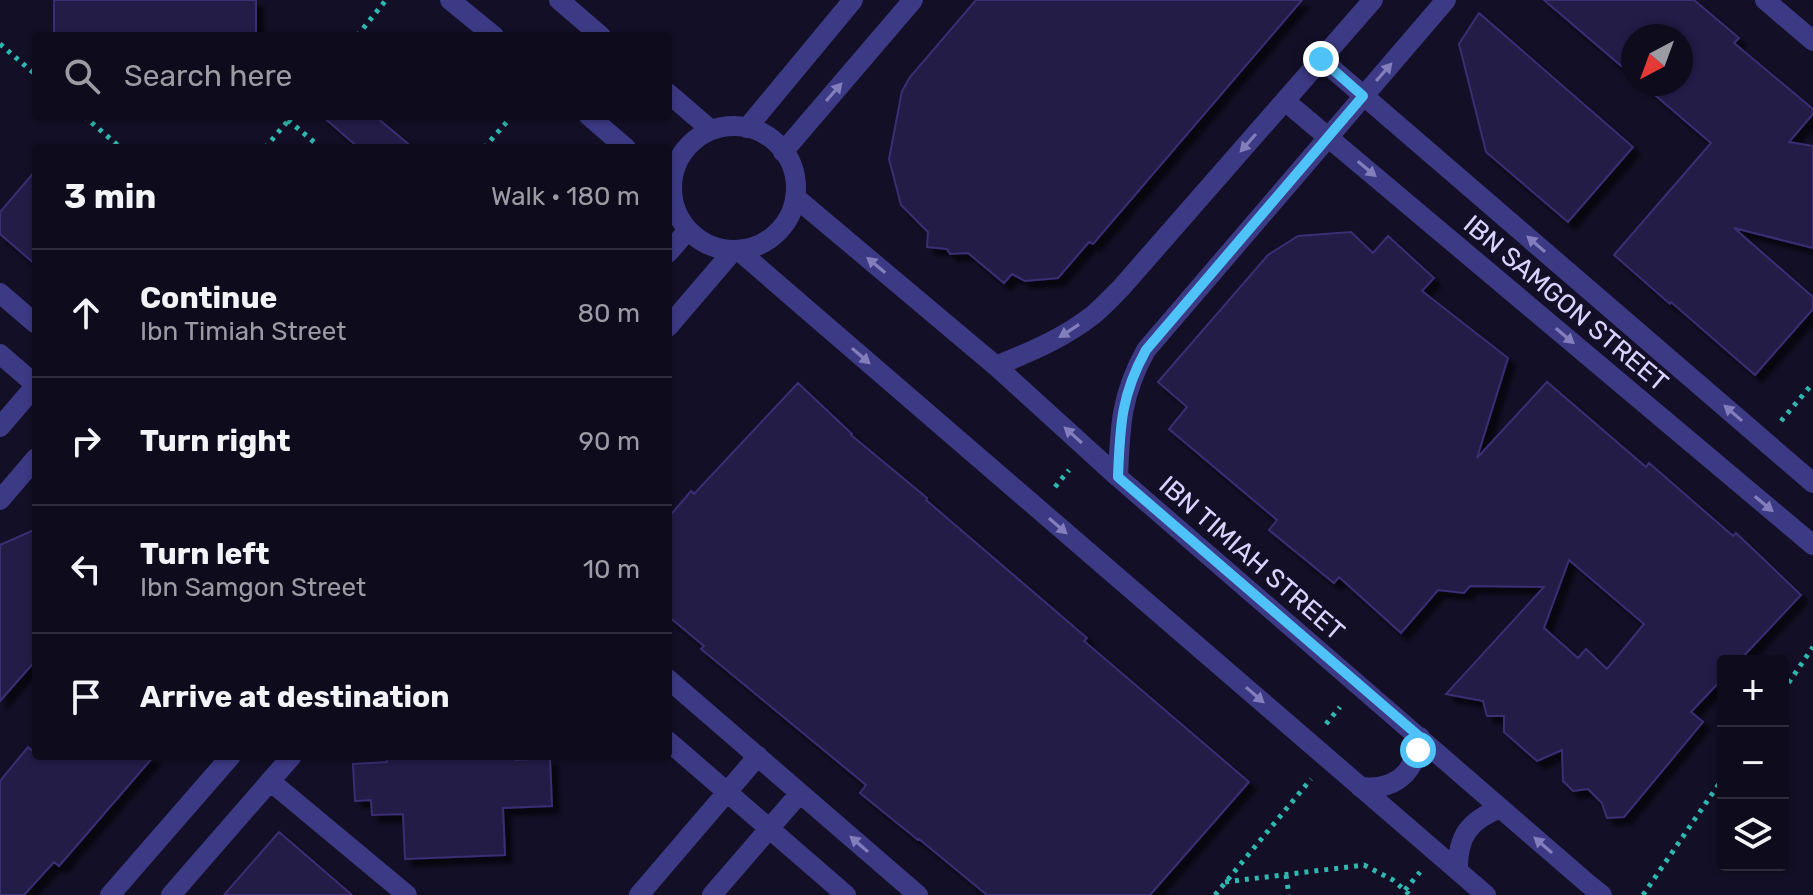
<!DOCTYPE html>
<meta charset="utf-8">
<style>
:root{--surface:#0e0b1c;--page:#171425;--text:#f1f3f6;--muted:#9b9ba3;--line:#2e2b3b}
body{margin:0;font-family:Rubik,sans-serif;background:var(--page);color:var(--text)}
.controls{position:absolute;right:24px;bottom:24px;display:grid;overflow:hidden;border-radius:8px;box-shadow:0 2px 6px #0004}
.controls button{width:72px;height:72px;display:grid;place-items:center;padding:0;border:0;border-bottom:2px solid var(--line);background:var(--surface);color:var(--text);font:40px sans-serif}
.compass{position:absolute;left:1621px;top:24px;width:72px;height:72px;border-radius:50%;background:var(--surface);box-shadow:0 2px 6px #0004;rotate:221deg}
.stop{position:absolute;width:24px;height:24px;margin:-18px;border:6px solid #4fc3f7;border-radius:50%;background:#fff}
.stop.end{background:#4fc3f7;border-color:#fff;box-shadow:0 2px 8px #0008}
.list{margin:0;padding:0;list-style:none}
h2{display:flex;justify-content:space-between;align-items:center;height:104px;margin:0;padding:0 32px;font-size:34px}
h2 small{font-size:26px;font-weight:400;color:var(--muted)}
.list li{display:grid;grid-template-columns:52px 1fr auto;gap:24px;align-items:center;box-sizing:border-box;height:128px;padding:0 32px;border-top:2px solid var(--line)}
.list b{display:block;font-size:30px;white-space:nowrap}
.list p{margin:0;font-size:26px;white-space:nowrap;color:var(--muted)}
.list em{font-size:26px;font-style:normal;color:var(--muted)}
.icon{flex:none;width:44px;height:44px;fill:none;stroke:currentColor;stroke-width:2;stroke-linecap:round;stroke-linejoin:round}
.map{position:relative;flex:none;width:1813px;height:895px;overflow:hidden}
.search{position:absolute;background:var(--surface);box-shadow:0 2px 6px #0004;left:32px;top:32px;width:640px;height:88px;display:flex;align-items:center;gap:20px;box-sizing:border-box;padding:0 28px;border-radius:8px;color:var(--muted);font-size:30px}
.panel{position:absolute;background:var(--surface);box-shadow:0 2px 6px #0004;left:32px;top:144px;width:640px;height:616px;border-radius:8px}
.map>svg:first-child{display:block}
.building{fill:#241b47;stroke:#3b2d73;stroke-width:2;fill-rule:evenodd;filter:url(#shadow)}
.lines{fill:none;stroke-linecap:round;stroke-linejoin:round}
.path{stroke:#2fb8b0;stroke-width:5;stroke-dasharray:4 6;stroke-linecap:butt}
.minor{stroke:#3d3a85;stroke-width:20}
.oneway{fill:#837fbc}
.route{stroke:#4fc3f7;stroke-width:10}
.labels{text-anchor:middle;stroke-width:7;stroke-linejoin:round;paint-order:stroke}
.street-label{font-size:26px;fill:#d9d4ff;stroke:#130f26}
</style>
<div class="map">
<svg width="1813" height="895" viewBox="0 0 1813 895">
<defs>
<filter id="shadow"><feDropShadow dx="7" dy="7" stdDeviation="2" flood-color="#0009"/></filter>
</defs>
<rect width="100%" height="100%" fill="#130f26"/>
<!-- building -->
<path class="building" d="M54 0H256V36H54Z
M976 0H1302L1093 244 1089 242 1058 278 1025 281 1012 274 1004 283 968 253 950 254 947 249 927 247 928 232 901 205 889 159 902 91 910 77Z
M1544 0H1694L1739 38 1734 43 1813 109V114L1789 142 1813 146V248L1734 228 1813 297V309L1755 375 1671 302 1670 304 1614 255 1711 143 1642 84H1681V36H1633V76Z
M1479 13 1633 147 1568 222 1486 152 1459 44Z
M322 116H375L413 148H359Z
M36 170V265L0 234V212Z
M1351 232 1373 253 1388 236 1434 278 1422 291 1508 358 1477 458 1547 382 1646 467 1649 463 1733 536 1736 533 1801 595 1739 661H1723V678L1691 712 1703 722 1624 817 1607 818 1602 803 1588 789 1573 791 1563 781 1562 750 1537 761 1504 732V716H1487L1483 701 1446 694 1544 587 1470 586 1464 593 1438 590 1401 633 1339 577 1334 583 1269 530 1277 520 1169 429 1187 407 1158 382 1268 255 1298 236ZM1569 560 1644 624 1607 669 1586 649 1578 658 1544 628Z
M798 383 852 434 851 435 927 498 926 500 1087 638 1084 641 1249 782 1150 895H987L919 839 918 840 860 793 866 785 701 649 704 646 668 616V518L691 491 694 494Z
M36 529V660L0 701V545Z
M28 747 36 754V756H154L59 866 54 862 24 895H0V781Z
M386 756H516V760L550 758 552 806 503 808 505 855 405 859 403 814 372 815 371 800 355 801 353 764 387 762Z
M279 832 352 895H224Z"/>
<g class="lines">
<!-- path -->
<path class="path" d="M357 36 386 0
M0 44 36 75
M84 116 121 148
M288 120 321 148
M265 148 292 116
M484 148 512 116
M1781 421 1813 383
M1055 487 1069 470
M1783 691 1813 647
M1326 724 1340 707
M1286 875 1289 895
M1225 882 1364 865 1393 880 1410 895
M1405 890 1420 872
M1215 895 1311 779
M1643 895 1723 778"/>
<!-- minor -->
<path class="minor" d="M450 0 494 36
M559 0 601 36
M1765 0 1813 41
M1321 59 1813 483
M668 93 711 130
M1285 101 1813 545
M589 116 626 148
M672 188a62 62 0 1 1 124 0a62 62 0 1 1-124 0Z
M747 128 853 0
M783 152 913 0
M795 197 996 366 1118 477 1587 883 1602 895
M738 250 1486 895
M668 253 688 230
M0 293 36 324
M668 327 734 250
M0 354 36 385
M996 366C1030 352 1064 338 1093 315 1103 307 1112 297 1121 288L1373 0
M0 427 36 385
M1118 477C1120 426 1121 395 1146 350L1446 0
M0 500 36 458
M668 679 918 895
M668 741 846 895
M270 781 407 895
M1360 787C1396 791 1416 772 1420 737
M1458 871C1457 837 1469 820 1501 808
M110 895 231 756
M171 895 292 756
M639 895 758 756
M712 895 800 793"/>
</g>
<!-- one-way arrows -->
<defs><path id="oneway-solid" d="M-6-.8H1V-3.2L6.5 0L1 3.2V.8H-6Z" transform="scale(2)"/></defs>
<g class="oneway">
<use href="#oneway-solid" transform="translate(1384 72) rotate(-49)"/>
<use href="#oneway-solid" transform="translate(834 92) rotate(-49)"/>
<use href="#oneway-solid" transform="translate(1248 143) rotate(131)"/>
<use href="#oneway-solid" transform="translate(1367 169) rotate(40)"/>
<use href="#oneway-solid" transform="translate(1536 244) rotate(-139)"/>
<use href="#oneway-solid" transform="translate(876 265) rotate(-140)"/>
<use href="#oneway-solid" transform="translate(1069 331) rotate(147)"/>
<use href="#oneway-solid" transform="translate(1565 336) rotate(40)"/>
<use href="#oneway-solid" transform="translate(861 356) rotate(41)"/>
<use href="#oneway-solid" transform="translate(1733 413) rotate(-139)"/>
<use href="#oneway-solid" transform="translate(1073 435) rotate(-138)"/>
<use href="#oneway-solid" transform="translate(1764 504) rotate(40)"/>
<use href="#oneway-solid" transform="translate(1058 526) rotate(41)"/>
<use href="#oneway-solid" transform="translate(1255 695) rotate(41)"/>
<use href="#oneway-solid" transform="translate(859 844) rotate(-139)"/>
<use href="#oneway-solid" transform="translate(1543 845) rotate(-139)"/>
</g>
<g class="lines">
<!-- route -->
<path class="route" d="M1321 59 1363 96 1146 350C1121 395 1120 426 1118 477L1420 737 1418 750"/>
</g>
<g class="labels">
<!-- street labels -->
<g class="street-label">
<text transform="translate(1566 303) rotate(40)" y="9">IBN SAMGON STREET</text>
<text transform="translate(1252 558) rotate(41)" y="9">IBN TIMIAH STREET</text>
</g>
</g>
</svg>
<div class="controls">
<button>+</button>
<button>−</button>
<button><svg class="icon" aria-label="layers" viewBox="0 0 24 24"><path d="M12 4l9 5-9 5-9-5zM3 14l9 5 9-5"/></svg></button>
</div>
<svg class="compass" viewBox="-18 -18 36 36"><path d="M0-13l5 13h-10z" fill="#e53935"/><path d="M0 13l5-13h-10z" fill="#9b9ba3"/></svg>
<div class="stop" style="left:1418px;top:750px"></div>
<div class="stop end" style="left:1321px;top:59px"></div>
<div class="search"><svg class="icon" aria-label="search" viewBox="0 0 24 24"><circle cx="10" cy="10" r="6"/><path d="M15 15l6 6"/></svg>Search here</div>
<section class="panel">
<h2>3 min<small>Walk · 180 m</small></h2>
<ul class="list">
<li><svg class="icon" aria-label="ahead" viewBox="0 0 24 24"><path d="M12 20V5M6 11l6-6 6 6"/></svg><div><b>Continue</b><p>Ibn Timiah Street</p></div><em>80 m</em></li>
<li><svg class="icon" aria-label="right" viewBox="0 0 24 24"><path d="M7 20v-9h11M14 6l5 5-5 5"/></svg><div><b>Turn right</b></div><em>90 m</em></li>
<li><svg class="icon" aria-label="left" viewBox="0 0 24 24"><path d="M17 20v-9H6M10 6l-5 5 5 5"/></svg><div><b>Turn left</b><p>Ibn Samgon Street</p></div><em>10 m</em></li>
<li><svg class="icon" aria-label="arrive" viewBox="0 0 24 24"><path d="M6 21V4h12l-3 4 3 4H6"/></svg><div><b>Arrive at destination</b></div></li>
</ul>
</section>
</div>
